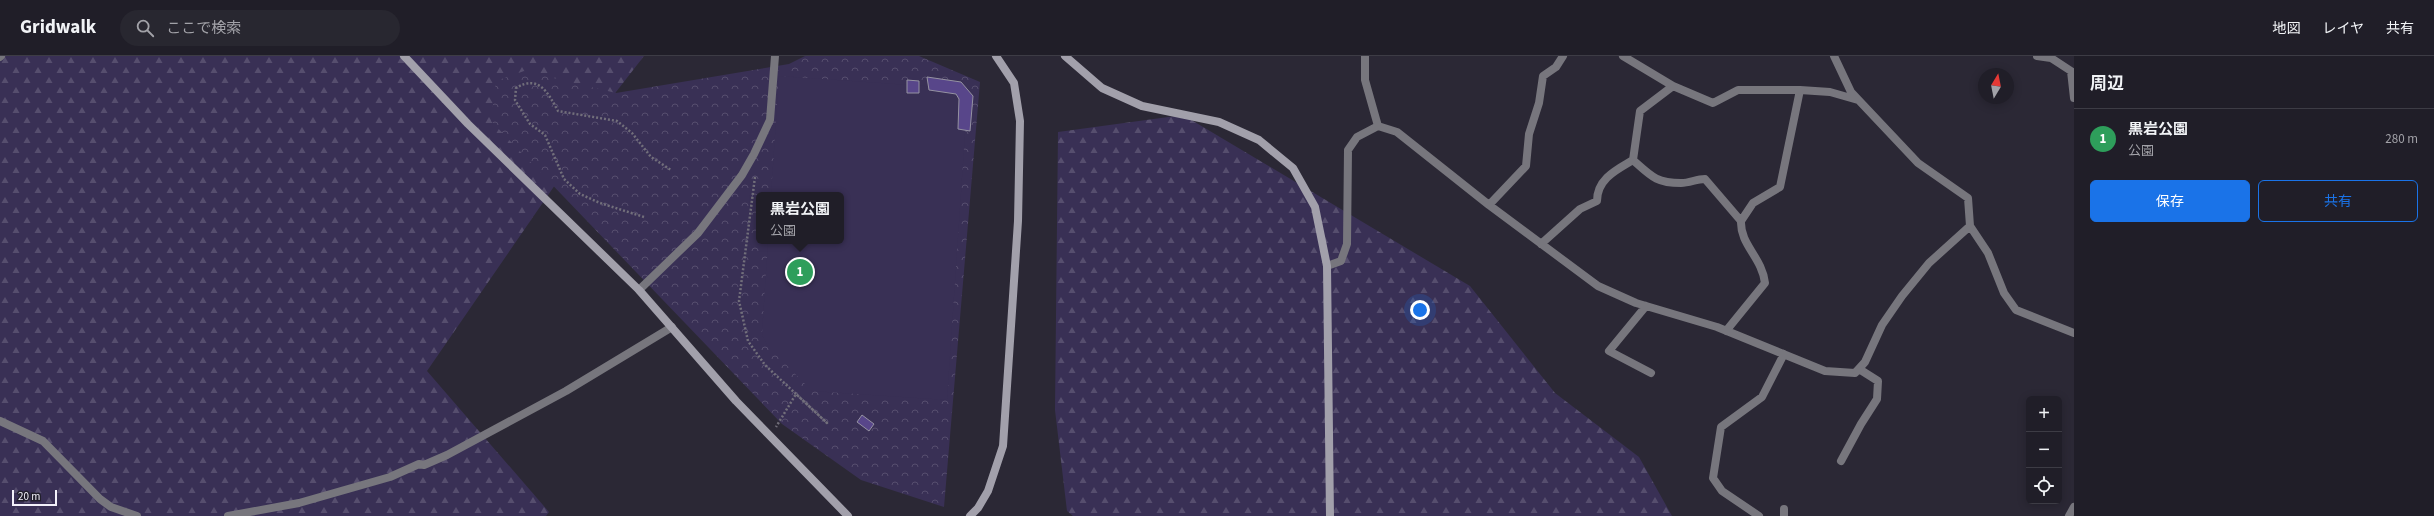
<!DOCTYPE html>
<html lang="ja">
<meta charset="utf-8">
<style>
:root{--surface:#201e28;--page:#282730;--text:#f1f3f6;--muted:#a2a2a8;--line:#3d3c45;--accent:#1a73e8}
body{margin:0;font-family:"Source Sans 3","Noto Sans JP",sans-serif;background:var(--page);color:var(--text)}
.controls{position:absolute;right:12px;bottom:12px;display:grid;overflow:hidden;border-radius:6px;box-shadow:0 2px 10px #0003}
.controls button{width:36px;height:36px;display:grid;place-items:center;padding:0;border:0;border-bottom:1px solid var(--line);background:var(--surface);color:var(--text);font:20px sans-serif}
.compass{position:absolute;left:1978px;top:12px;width:36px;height:36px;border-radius:50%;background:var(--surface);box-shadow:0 2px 10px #0003;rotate:10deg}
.scale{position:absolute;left:12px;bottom:10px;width:45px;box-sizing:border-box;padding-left:4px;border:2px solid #f3f1fa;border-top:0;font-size:11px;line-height:14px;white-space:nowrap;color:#f3f1fa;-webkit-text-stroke:3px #211f2b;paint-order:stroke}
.you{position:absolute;left:1420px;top:254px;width:14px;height:14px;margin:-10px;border:3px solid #fff;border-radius:50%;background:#1a73e8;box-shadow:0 0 0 6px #1a73e833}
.badge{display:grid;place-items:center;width:26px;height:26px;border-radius:50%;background:var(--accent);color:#fff;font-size:13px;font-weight:700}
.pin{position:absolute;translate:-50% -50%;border:2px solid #fff;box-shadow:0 1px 4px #0006}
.popup{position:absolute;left:756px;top:136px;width:88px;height:52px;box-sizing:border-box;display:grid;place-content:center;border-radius:6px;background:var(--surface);filter:drop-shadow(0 1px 3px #0005);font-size:13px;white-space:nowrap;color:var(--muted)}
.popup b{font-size:15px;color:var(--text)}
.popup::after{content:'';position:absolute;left:50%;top:100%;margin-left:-8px;border:8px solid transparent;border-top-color:var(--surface)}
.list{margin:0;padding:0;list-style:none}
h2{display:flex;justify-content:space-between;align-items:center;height:52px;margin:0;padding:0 16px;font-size:17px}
h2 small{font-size:13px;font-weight:400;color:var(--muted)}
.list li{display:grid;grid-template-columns:26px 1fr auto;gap:12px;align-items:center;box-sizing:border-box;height:60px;padding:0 16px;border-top:1px solid var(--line)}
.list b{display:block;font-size:15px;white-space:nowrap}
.list p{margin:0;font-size:13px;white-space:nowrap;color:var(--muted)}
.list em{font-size:13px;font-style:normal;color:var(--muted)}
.actions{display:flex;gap:8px;padding:12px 16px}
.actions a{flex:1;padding:9px 0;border:1px solid var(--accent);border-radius:6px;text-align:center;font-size:14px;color:var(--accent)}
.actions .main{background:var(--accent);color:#fff}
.icon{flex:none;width:22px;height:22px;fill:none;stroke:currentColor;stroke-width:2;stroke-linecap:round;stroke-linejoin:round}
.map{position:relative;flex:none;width:2074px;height:460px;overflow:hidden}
header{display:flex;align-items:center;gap:24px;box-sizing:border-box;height:56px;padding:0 20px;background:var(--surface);border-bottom:1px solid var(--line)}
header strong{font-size:19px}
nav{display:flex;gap:22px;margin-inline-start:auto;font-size:14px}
.search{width:280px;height:36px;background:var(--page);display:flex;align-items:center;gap:10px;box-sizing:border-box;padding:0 14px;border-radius:22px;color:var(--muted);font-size:15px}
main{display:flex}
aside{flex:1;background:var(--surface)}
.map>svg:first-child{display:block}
.forest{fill:url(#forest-firs)}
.park{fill:url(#park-crowns);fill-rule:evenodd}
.pitch{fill:#393055}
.building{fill:#58468a;stroke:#9592a2}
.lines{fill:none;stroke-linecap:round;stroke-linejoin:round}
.path{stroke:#726f7b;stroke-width:2.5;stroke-dasharray:2 2;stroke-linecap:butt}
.street{stroke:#77767d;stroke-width:8}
.secondary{stroke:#a2a0ab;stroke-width:8}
</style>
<header>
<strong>Gridwalk</strong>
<div class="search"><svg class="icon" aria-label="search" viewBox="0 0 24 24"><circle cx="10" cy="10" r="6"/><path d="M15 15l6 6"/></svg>ここで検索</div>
<nav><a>地図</a><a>レイヤ</a><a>共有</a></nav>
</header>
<main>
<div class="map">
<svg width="2074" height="460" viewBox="0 0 2074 460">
<defs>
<pattern id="forest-firs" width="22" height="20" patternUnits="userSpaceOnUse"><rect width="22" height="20" fill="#393055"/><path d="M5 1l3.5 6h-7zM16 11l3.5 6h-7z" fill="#564e6e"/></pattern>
<pattern id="park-crowns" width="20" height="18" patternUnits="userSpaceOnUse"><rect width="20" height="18" fill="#393055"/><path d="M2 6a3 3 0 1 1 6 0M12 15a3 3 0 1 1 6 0" fill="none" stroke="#564e6e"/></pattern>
</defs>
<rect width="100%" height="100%" fill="#2b2835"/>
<!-- forest -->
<path class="forest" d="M0 0H644L616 36 597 68 427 315 549 456 546 460H0Z
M1183 59 1470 230 1555 337 1639 401 1672 460H1073L1067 455 1055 354 1058 76Z"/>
<!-- park -->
<path class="park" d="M805 0H919L980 26 944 451 861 424 782 368 491 65 496 25 524 15 616 37 789 8ZM759 139H841V185H759Z"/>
<!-- pitch -->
<path class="pitch" d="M779 20 968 33 947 344 812 335 767 289 762 278 768 185H841V139H771Z"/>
<!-- building -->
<path class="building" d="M927 21 961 26 973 40 970 75 958 73 959 43 956 38 929 34Z
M907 24 919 25V37H907Z
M862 359 874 368 869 375 857 366Z"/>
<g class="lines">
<!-- path -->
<path class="path" d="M755 121 739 245 748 285 765 309 827 367 796 338 776 371
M644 161 600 147 580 138 564 123 545 79 530 68 515 44 516 32C539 18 548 37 558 55L617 65 632 77 651 101 671 114"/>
<!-- street -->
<path class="street" d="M1365 0V24L1378 70
M1834 0 1851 36 1918 107 1968 142 1970 170 1988 197 2004 237 2016 254 2074 277
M2037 0 2051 2 2071 15 2074 42
M0 1 1 0
M1673 30 1713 47 1738 34H1800
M1633 104C1651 120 1656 127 1681 127 1690 127 1696 123 1705 123L1741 165C1740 189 1762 201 1765 227L1726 275
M1489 149 1526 110 1529 78 1539 47 1543 20 1556 11 1563 0
M1741 165 1753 147 1780 131 1800 34 1830 36 1858 44
M1541 188 1580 153 1597 145C1597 123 1616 114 1633 104L1640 55 1673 30 1623 0
M1327 210 1341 205 1347 188 1348 94 1357 81 1378 70 1397 76 1489 149 1598 230 1636 247 1717 271 1825 315 1855 317 1865 306 1882 269 1902 240 1929 207 1970 170
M639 234 698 177 742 119 754 98 770 64 775 0
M1646 250 1609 295 1651 317
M0 365 43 385 100 443 111 451 137 460
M1841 405 1861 368 1877 343 1878 325 1859 313
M1784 453V460
M228 460 299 447 390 421 419 408 424 409 447 399 566 335 672 271
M1759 460 1722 435 1713 422 1721 371 1762 341 1784 298
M2069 460 2074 451"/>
<!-- secondary -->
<path class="secondary" d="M404 0 468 68 639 234 736 345 848 460
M1065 0 1102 32 1142 50 1219 66 1259 84 1293 112 1315 151 1327 210 1330 460
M970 460 978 452 988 435 1003 390 1018 165 1020 65 1014 27 996 0"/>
</g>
</svg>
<div class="controls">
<button>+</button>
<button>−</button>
<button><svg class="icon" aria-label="locate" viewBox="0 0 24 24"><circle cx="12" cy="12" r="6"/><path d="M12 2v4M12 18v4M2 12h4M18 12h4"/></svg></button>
</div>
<svg class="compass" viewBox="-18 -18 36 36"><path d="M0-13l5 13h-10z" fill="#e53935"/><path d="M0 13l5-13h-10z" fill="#a2a2a8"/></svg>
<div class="scale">20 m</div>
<div class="you"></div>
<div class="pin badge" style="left:800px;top:216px;background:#2e9e5b">1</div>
<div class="popup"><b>黒岩公園</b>公園</div>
</div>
<aside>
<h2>周辺<small></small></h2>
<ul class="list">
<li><span class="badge" style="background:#2e9e5b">1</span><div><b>黒岩公園</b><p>公園</p></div><em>280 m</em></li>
</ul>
<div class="actions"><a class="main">保存</a><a>共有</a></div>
</aside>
</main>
